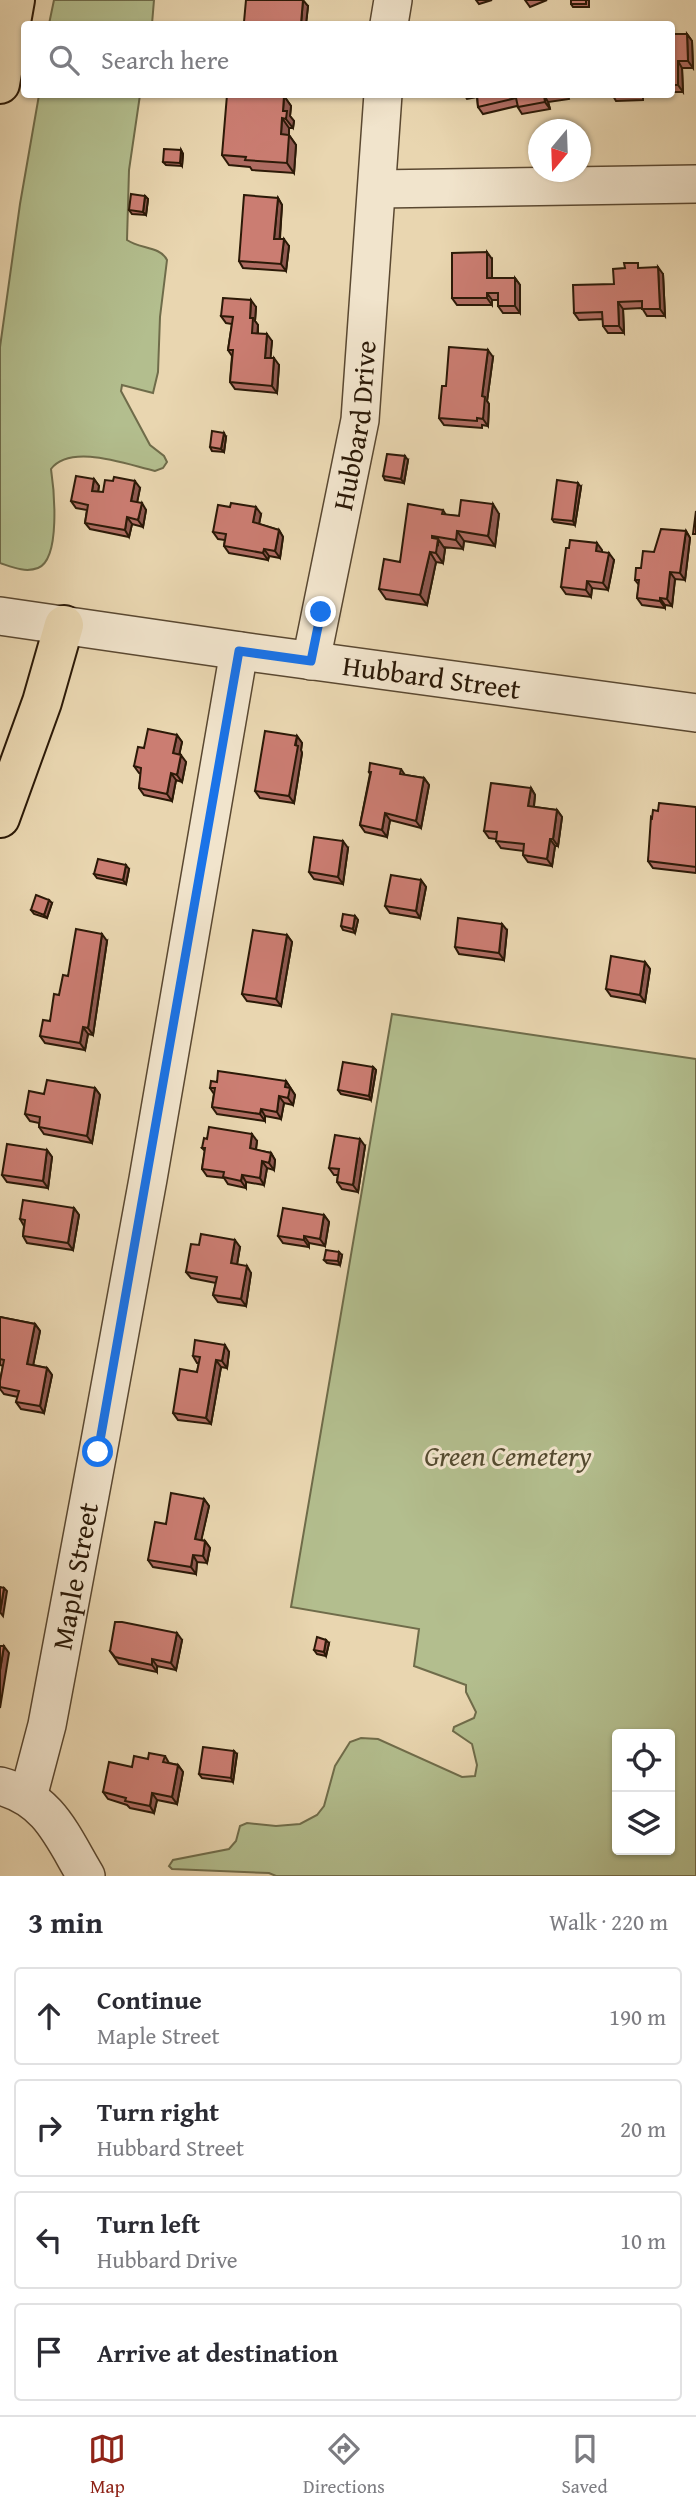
<!DOCTYPE html>
<meta charset="utf-8">
<style>
:root{--surface:#fff;--page:#f2f2f3;--text:#2b2b33;--muted:#7c7c81;--line:#e1e1e2;--accent:#8f2418}
body{margin:0;font-family:"Gentium Book Plus",serif;background:var(--page);color:var(--text)}
.controls{position:absolute;right:21px;bottom:21px;display:grid;overflow:hidden;border-radius:7px;box-shadow:0 2px 5px #0004}
.controls button{width:63px;height:63px;display:grid;place-items:center;padding:0;border:0;border-bottom:2px solid var(--line);background:var(--surface);color:var(--text);font:35px sans-serif}
.compass{position:absolute;left:528px;top:119px;width:63px;height:63px;border-radius:50%;background:var(--surface);box-shadow:0 2px 5px #0004;rotate:199deg}
.stop{position:absolute;width:21px;height:21px;margin:-16px;border:5px solid #1a73e8;border-radius:50%;background:#fff}
.stop.end{background:#1a73e8;border-color:#fff;box-shadow:0 2px 7px #0008}
.list{margin:0;padding:0;list-style:none}
h2{display:flex;justify-content:space-between;align-items:center;height:91px;margin:0;padding:0 28px;font-size:30px}
h2 small{font-size:23px;font-weight:400;color:var(--muted)}
.list li{display:grid;grid-template-columns:46px 1fr auto;gap:21px;align-items:center;box-sizing:border-box;height:98px;margin:0 14px 14px;padding:0 14px;border:2px solid var(--line);border-radius:7px}
.list b{display:block;font-size:26px;white-space:nowrap}
.list p{margin:0;font-size:23px;white-space:nowrap;color:var(--muted)}
.list em{font-size:23px;font-style:normal;color:var(--muted)}
.icon{flex:none;width:38px;height:38px;fill:none;stroke:currentColor;stroke-width:2;stroke-linecap:round;stroke-linejoin:round}
.map{position:relative;flex:none;width:696px;height:1876px;overflow:hidden}
.search{position:absolute;background:var(--surface);box-shadow:0 2px 5px #0004;left:21px;right:21px;top:21px;height:77px;display:flex;align-items:center;gap:18px;box-sizing:border-box;padding:0 24px;border-radius:7px;color:var(--muted);font-size:26px}
.sheet{height:539px;background:var(--surface)}
nav{display:flex;justify-content:space-around;align-items:center;box-sizing:border-box;height:98px;border-top:2px solid var(--line);background:var(--surface);font-size:19px;color:var(--muted)}
nav a{display:grid;justify-items:center;gap:4px}
nav .on{color:var(--accent)}
.map>svg:first-child{display:block}
.green{fill:#b3be8e;stroke:#6f6c4a;stroke-width:2;fill-rule:evenodd}
.lines{fill:none;stroke-linecap:round;stroke-linejoin:round}
.minor-casing{stroke:#5a4831;stroke-width:40}
.highway-casing{stroke:#2b1907;stroke-width:42}
.minor{stroke:#f1e4cc;stroke-width:37}
.highway{stroke:#e9d6b0;stroke-width:38}
.wall{fill:#af6c62;stroke:#2b1907;stroke-width:2}
.shaded-wall{fill:#8e5850;stroke:#2b1907;stroke-width:2}
.building{fill:#cb7d72;stroke:#2b1907;stroke-width:2}
.route{stroke:#1a73e8;stroke-width:9}
.labels{text-anchor:middle;stroke-width:6;stroke-linejoin:round;paint-order:stroke}
.street-label{font-size:28px;fill:#2b1907;stroke:#f1e4cc}
.park-label{font-size:28px;font-style:italic;fill:#544b30;stroke:#f1e4cc}
</style>
<div class="map">
<svg width="696" height="1876" viewBox="0 0 696 1876">
<rect width="100%" height="100%" fill="#e9d6b0"/>
<filter id="stains"><feTurbulence type="fractalNoise" baseFrequency=".00286" numOctaves="4"/><feColorMatrix values="0 0 0 0 .2 0 0 0 0 .09 0 0 0 0 .02 0 0 0 .5 -.17"/></filter>
<radialGradient id="worn" r=".72"><stop offset=".6" stop-color="#630" stop-opacity="0"/><stop offset="1" stop-color="#630" stop-opacity=".3"/></radialGradient>
<!-- green -->
<path class="green" d="M54 0H154L152 24H49Z
M39 95H140L129 170 127 240C140 249 160 246 167 260L160 317 158 372 153 393 122 385 121 391 150 445 164 456 167 462 163 468 155 471C128 465 71 443 51 469 54 489 61 559 38 568 25 573 12 567 0 563V347L20 204Z
M392 1014 696 1059V1876H276L269 1873 172 1869 169 1866 173 1860 229 1849 236 1841 240 1826 247 1823 276 1826 300 1824 317 1815 324 1806 335 1766 350 1742 361 1738 378 1739 462 1777 475 1776 477 1765 472 1744 453 1731 454 1727 474 1718 476 1712 466 1692V1685L414 1666 419 1629 291 1607ZM617 1734H670V1850H617Z"/>
<g class="lines">
<!-- minor casing -->
<g class="minor-casing">
<g id="minor">
<path d="M389 24 393 0"/>
<path d="M377 189 696 184"/>
<path id="s1" d="M0 616 248 652 696 713"/>
<path id="s2" d="M311 661 360 420 383 94"/>
<path d="M0 1786C49 1799 62 1836 86 1876"/>
<path id="s3" d="M28 1797 47 1725 98 1452 148 1179 239 651"/>
</g>
</g>
<!-- highway casing -->
<g class="highway-casing">
<path id="highway" d="M0 84 15 0
M0 818 42 702 64 625"/>
</g>
<!-- minor -->
<use href="#minor" class="minor"/>
<!-- highway -->
<use href="#highway" class="highway"/>
</g>
<!-- wall -->
<path class="wall" d="M476 0H492L479 4Z
M525 0H547L530 7Z
M571 0H589V7H573L571 4Z
M308 6 306 24H246L244 22Z
M671 34H687L692 41 693 68H682L683 92H671Z
M464 94H568L569 99 548 102 550 109 522 114 517 106 483 114 478 107 477 97 467 99Z
M612 94H643V100L616 101Z
M249 96H284L291 106 290 116 294 121 293 128H289V135L296 145 294 173 252 170 250 167 229 165 222 155Z
M181 150 183 154 182 166 166 165 163 162Z
M145 196 148 199 146 215 132 214 129 210Z
M278 198 282 205 280 239 289 246 286 271 243 268 239 261Z
M492 259V278H515L520 285V313H503L498 306V300H492V305H457L452 298Z
M642 268 663 274 665 316H647L642 308 623 309 624 333H608L603 326V319L579 320 574 313Z
M256 307 255 321 258 325V333L272 341 270 358 279 365 277 393 235 389 230 382 232 356 228 350 232 324 226 323 221 316Z
M493 357 487 401 489 404 488 426 482 425V428L444 425 439 418 446 386Z
M226 437 224 452 212 451 210 447Z
M408 460 404 483 385 480 383 476Z
M94 479 99 486 98 492H103L140 488 137 502 146 510 143 527 132 524 129 537 90 529 85 523 87 510 76 508 71 501Z
M581 487 575 525 554 522 552 519Z
M443 510 446 515 459 516 499 514 495 546 464 541 463 549 443 547 445 549 443 563 436 562 427 605 386 599 379 589 400 562Z
M261 514 259 524 279 530 283 537 280 558 269 556 268 560 229 553 224 546 225 540 218 539 213 532Z
M686 531 690 538 685 580 675 579 672 606 665 605V608L642 605 637 598 639 585 635 580 641 568 654 552Z
M602 550 601 552 614 560 608 590 592 588 591 597 566 594 561 587Z
M177 735 182 742 179 755 186 762 182 782 176 780 172 801 144 795 139 788 141 774 139 773 134 766Z
M297 736 302 743 301 750 302 753 294 803 260 798 255 791Z
M401 769 405 775 424 778 429 785 421 828 390 820 387 837 365 832 360 825 370 774 369 772Z
M531 788 535 795 534 807 557 810 562 817 558 846H555L552 866 528 862 523 855 524 851 501 848 496 841V839L489 838 484 831Z
M696 807V873L653 868 648 861 658 811Z
M348 848 343 884 314 879 309 872Z
M129 869 126 884 97 878 94 874Z
M421 880 426 887 420 918 390 913 385 906Z
M52 903 47 918 34 914 31 910Z
M355 916 358 920 355 933 343 930 341 926Z
M507 930 504 960 459 954 455 947Z
M287 935 292 942 281 1006 247 1001 242 994Z
M107 941 93 1035 88 1034 85 1050 45 1043 40 1036 50 1021 68 976Z
M645 962 650 969 645 1002 611 996 606 989Z
M373 1067 376 1070 371 1100 341 1094 338 1090Z
M286 1081 295 1095 293 1105 284 1103 281 1119 265 1116V1121L217 1114 212 1107 214 1094 210 1088 217 1082Z
M95 1088 100 1095 92 1143 44 1134 39 1127V1123L30 1121 25 1114 44 1094Z
M257 1141 256 1150 271 1153 275 1160 274 1170 267 1168 264 1185 246 1182V1188L228 1184 224 1178 207 1176 202 1169 205 1151 202 1148Z
M365 1146 358 1192 342 1189 337 1182 338 1175H334L329 1168Z
M47 1150 52 1157 48 1188 7 1182 2 1175Z
M74 1208 79 1215 73 1250 27 1243 23 1236 24 1226 20 1219Z
M324 1215 329 1222 325 1246 309 1243V1247L283 1243 278 1236Z
M199 1245 240 1247 237 1264 251 1273 246 1306 218 1302 213 1295 216 1283 191 1278 186 1272Z
M342 1255 340 1265 327 1263 324 1260Z
M0 1317 35 1324 40 1331 33 1365 47 1368 52 1375 44 1413 21 1409 16 1402 18 1397 4 1394 0 1389V1381L3 1366 0 1365Z
M229 1352 227 1368 221 1367 211 1424 178 1420 173 1413 197 1372 199 1363H197L193 1356Z
M204 1499 209 1506 201 1540 205 1541 210 1548 207 1563 197 1562 196 1574 153 1567 148 1560 166 1524Z
M182 1640 176 1670 157 1666V1672L119 1664 110 1651Z
M329 1643 326 1656 317 1654 314 1650Z
M237 1754 233 1782 202 1778 199 1774Z
M165 1756 169 1763 178 1765 183 1772 177 1804 157 1800 154 1813 130 1808 127 1805 108 1799 103 1792 132 1767 148 1759Z"/>
<!-- shaded-wall -->
<path class="shaded-wall" d="M303 0 308 6 306 24H301Z
M687 34 692 41 693 68 688 61Z
M678 61 682 68 683 92 678 85Z
M544 95 548 102 550 109 545 102Z
M284 96 291 106 290 116 294 121 293 128 286 119 283 111Z
M282 118 289 128V135L296 145 294 173 287 163 281 134Z
M181 150 183 154 182 166 180 163Z
M145 196 148 199 146 215 143 212Z
M278 198 282 205 279 246 274 239Z
M284 239 289 246 286 271 281 264Z
M487 252 492 259V285L487 278Z
M658 267 663 274 665 316 660 309Z
M515 278 520 285V313L515 306Z
M487 293 492 300V305L487 298Z
M251 300 256 307 255 321 258 325 257 340 252 333 250 318Z
M618 302 623 309 624 333 619 326Z
M267 334 272 341 270 365 265 358Z
M488 350 493 357 487 401 489 404 488 426 483 419 482 396Z
M274 358 279 365 277 393 272 386Z
M224 433 226 437 224 452 221 449Z
M405 456 408 460 404 483 401 479Z
M94 479 99 486 97 498 92 491Z
M135 481 140 488 136 508 131 501Z
M578 483 581 487 575 525 573 521Z
M142 503 146 510 143 527 138 520Z
M493 504 499 514 495 546 488 536Z
M256 507 261 514 258 529 253 522Z
M127 517 132 524 129 537 125 530Z
M279 530 283 537 280 558 275 551Z
M457 531 464 541 463 549 456 540Z
M686 531 690 538 685 580 680 573Z
M432 536 438 544V539L445 549 443 563 436 553 432 538Z
M597 543 602 550 601 558 596 551Z
M264 549 269 556 268 560 263 553Z
M430 552 436 562 427 605 420 595Z
M609 553 614 560 608 590 603 583Z
M670 572 675 579 672 606 667 599Z
M587 581 592 588 591 597 586 590Z
M660 598 665 605V608L660 601Z
M177 735 182 742 178 760 173 753Z
M297 736 302 743 301 750 302 753 294 803 289 796Z
M181 755 186 762 182 782 177 775Z
M171 773 176 780 172 801 167 794Z
M424 778 429 785 421 828 416 821Z
M531 788 535 795 533 813 528 806Z
M557 810 562 817 558 846 553 839Z
M385 813 390 820 387 837 382 830Z
M550 839 555 846 552 866 547 859Z
M343 841 348 848 343 884 338 877Z
M126 865 129 869 126 884 123 880Z
M421 880 426 887 420 918 416 911Z
M49 900 52 903 47 918 44 915Z
M355 916 358 920 355 933 353 929Z
M502 924 507 930 504 960 499 953Z
M102 934 107 941 93 1035 88 1028Z
M287 935 292 942 281 1006 276 999Z
M645 962 650 969 645 1002 640 995Z
M83 1027 88 1034 85 1050 80 1043Z
M373 1067 376 1070 371 1100 369 1096Z
M286 1081 295 1095 293 1105 288 1098 285 1087Z
M95 1088 100 1095 92 1143 87 1136Z
M279 1096 284 1103 281 1119 277 1112Z
M261 1109 265 1116V1121L260 1114Z
M252 1134 257 1141 255 1155 250 1148Z
M360 1139 365 1146 358 1192 353 1185Z
M47 1150 52 1157 48 1188 43 1181Z
M271 1153 275 1160 274 1170 269 1163Z
M262 1161 267 1168 264 1185 260 1178Z
M242 1175 246 1182V1188L241 1181Z
M74 1208 79 1215 73 1250 68 1243Z
M324 1215 329 1222 325 1246 320 1239Z
M304 1236 309 1243V1247L304 1240Z
M235 1240 240 1247 236 1270 231 1263Z
M339 1252 342 1255 340 1265 338 1261Z
M247 1266 251 1273 246 1306 241 1299Z
M35 1324 40 1331 32 1371 27 1364Z
M225 1345 229 1352 227 1368 222 1361Z
M216 1360 221 1367 211 1424 206 1418Z
M47 1368 52 1375 44 1413 40 1406Z
M204 1499 209 1506 200 1546 195 1539Z
M205 1541 210 1548 207 1563 203 1556Z
M193 1555 197 1562 196 1574 191 1567Z
M4 1588 7 1591 3 1616 0 1612Z
M177 1633 182 1640 176 1670 171 1663Z
M326 1640 329 1643 326 1656 324 1652Z
M4 1646 9 1653 0 1708V1670Z
M152 1659 157 1666V1672L152 1665Z
M234 1751 237 1754 233 1782 231 1778Z
M178 1765 183 1772 177 1804 172 1797Z
M152 1793 157 1800 154 1813 150 1806Z"/>
<!-- building -->
<path class="building" d="M246 0H303L301 24H266L244 22Z
M571 0H586V4H571Z
M671 34H687L688 61H678V85H671Z
M249 94 284 96 283 111H287L286 119 282 118 281 134 289 135 287 163 245 160 246 157 222 155 227 95 249 96Z
M477 94H546L544 95 545 102 518 107 516 98 478 107Z
M164 149 181 150 180 163 163 162Z
M131 194 145 196 143 212 129 210Z
M244 195 278 198 274 239H284L281 264 239 261Z
M487 252V278H515V306H498V293H487V298H452V253Z
M624 263H638V268L658 267 660 309H642V301L618 302 619 326H603L602 312 574 313 573 285 614 284 613 269 625 268Z
M223 298 251 300 250 318H253L252 333 267 334 265 358H274L272 386 230 382 233 350H228L233 317 221 316Z
M449 347 488 350 482 396 485 397 483 419 477 418V421L439 418 442 386H446Z
M212 431 224 433 221 449 210 447Z
M387 454 405 456 401 479 383 476Z
M76 476 94 479 92 491 103 492 105 480 113 481 114 477 135 481 131 501 142 503 138 520 127 517 125 530 85 523 88 505 71 501Z
M557 480 578 483 573 521 552 519Z
M461 500 493 504 488 536 457 531 456 540 432 536V538L438 539 436 553 430 552 420 595 379 589 384 559 400 562 408 504 443 510 442 514 459 516Z
M231 503 256 507 253 522 279 530 275 551 264 549 263 553 224 546 226 534 213 532 218 505 230 507Z
M696 511V534H693Z
M661 529 686 531 680 573 670 572 667 599 660 598V601L637 598 639 580H635L636 568H641L643 551 654 552Z
M570 540 597 543 596 551 609 553 603 583 587 581 586 590 561 587 566 548H569Z
M148 729 177 735 173 753 181 755 177 775 171 773 167 794 139 788 141 768 134 766 138 747 144 748Z
M265 731 297 736 295 745 298 746 289 796 255 791Z
M370 763 401 769 400 774 424 778 416 821 385 813 382 830 360 825 371 772H369Z
M491 783 531 788 528 806 557 810 553 839H550L547 859 523 855 524 844 496 841 497 832 484 831Z
M659 803 696 807V867L648 861 651 817 652 818 653 810 658 811Z
M314 837 343 841 338 877 309 872Z
M98 859 126 865 123 880 94 874Z
M391 875 421 880 416 911 385 906Z
M36 895 49 900 44 915 31 910Z
M343 914 355 916 353 929 341 926Z
M458 918 502 924 499 953 455 947Z
M76 929 102 934 88 1028 83 1027 80 1043 40 1036 43 1020 50 1021 54 994 59 995 63 975 68 976Z
M253 930 287 935 276 999 242 994Z
M611 956 645 962 640 995 606 989Z
M343 1062 373 1067 369 1096 338 1090Z
M218 1071 286 1081 285 1087 290 1088 288 1098 279 1096 277 1112 261 1109 260 1114 212 1107 215 1088H210L211 1081 217 1082Z
M47 1080 95 1088 87 1136 39 1127 40 1117 25 1114 29 1091 44 1094Z
M209 1127 252 1134 250 1148 271 1153 269 1163 262 1161 260 1178 242 1175 241 1181 223 1177 224 1172 202 1169 205 1148H202L204 1138 207 1139Z
M335 1135 360 1139 353 1185 337 1182 339 1169 329 1168Z
M7 1144 47 1150 43 1181 2 1175Z
M23 1200 74 1208 68 1243 23 1236 25 1220 20 1219Z
M283 1208 324 1215 320 1239 304 1236V1240L278 1236Z
M201 1234 235 1240 231 1263 247 1266 241 1299 213 1295 217 1277 186 1272 191 1244 199 1245Z
M326 1250 339 1252 338 1261 324 1260Z
M0 1317 35 1324 27 1364 47 1368 40 1406 16 1402 19 1391 0 1387V1381L4 1360 0 1359Z
M195 1340 225 1345 222 1361 216 1360 206 1418 173 1413 180 1369 197 1372 200 1357 193 1356Z
M171 1493 204 1499 195 1539 205 1541 203 1556 193 1555 191 1567 148 1560 155 1522 166 1524Z
M0 1587 4 1588 0 1612Z
M115 1622H122L177 1633 171 1663 152 1659V1665L115 1657 110 1651Z
M317 1637 326 1640 324 1652 314 1650Z
M0 1646H4L0 1670Z
M203 1747 234 1751 231 1778 199 1774Z
M149 1753 165 1756 163 1762 178 1765 172 1797 152 1793 150 1806 125 1801 126 1798 103 1792 109 1762 132 1767 134 1756 148 1759Z"/>
<g class="lines">
<!-- route -->
<path class="route" d="M98 1452 239 651 311 661 321 612"/>
</g>
<g class="labels">
<!-- street labels -->
<g class="street-label">
<text dy="10" stroke="none"><textPath href="#s2" startOffset="240">Hubbard Drive</textPath></text>
<text dy="10" stroke="none"><textPath href="#s1" startOffset="436">Hubbard Street</textPath></text>
<text dy="10" stroke="none"><textPath href="#s3" startOffset="226">Maple Street</textPath></text>
</g>
<!-- park labels -->
<g class="park-label">
<text x="508" y="1466">Green Cemetery</text>
</g>
</g>
<rect width="100%" height="100%" filter="url(#stains)"/>
<rect width="100%" height="100%" fill="url(#worn)"/>
</svg>
<div class="controls">
<button><svg class="icon" aria-label="locate" viewBox="0 0 24 24"><circle cx="12" cy="12" r="6"/><path d="M12 2v4M12 18v4M2 12h4M18 12h4"/></svg></button>
<button><svg class="icon" aria-label="layers" viewBox="0 0 24 24"><path d="M12 4l9 5-9 5-9-5zM3 14l9 5 9-5"/></svg></button>
</div>
<svg class="compass" viewBox="-18 -18 36 36"><path d="M0-13l5 13h-10z" fill="#e53935"/><path d="M0 13l5-13h-10z" fill="#7c7c81"/></svg>
<div class="stop" style="left:98px;top:1452px"></div>
<div class="stop end" style="left:321px;top:612px"></div>
<div class="search"><svg class="icon" aria-label="search" viewBox="0 0 24 24"><circle cx="10" cy="10" r="6"/><path d="M15 15l6 6"/></svg>Search here</div>
</div>
<section class="sheet">
<h2>3 min<small>Walk · 220 m</small></h2>
<ul class="list">
<li><svg class="icon" aria-label="ahead" viewBox="0 0 24 24"><path d="M12 20V5M6 11l6-6 6 6"/></svg><div><b>Continue</b><p>Maple Street</p></div><em>190 m</em></li>
<li><svg class="icon" aria-label="right" viewBox="0 0 24 24"><path d="M7 20v-9h11M14 6l5 5-5 5"/></svg><div><b>Turn right</b><p>Hubbard Street</p></div><em>20 m</em></li>
<li><svg class="icon" aria-label="left" viewBox="0 0 24 24"><path d="M17 20v-9H6M10 6l-5 5 5 5"/></svg><div><b>Turn left</b><p>Hubbard Drive</p></div><em>10 m</em></li>
<li><svg class="icon" aria-label="arrive" viewBox="0 0 24 24"><path d="M6 21V4h12l-3 4 3 4H6"/></svg><div><b>Arrive at destination</b></div></li>
</ul>
</section>
<nav>
<a class="on"><svg class="icon" aria-label="map" viewBox="0 0 24 24"><path d="M3 6l6-2 6 2 6-2v14l-6 2-6-2-6 2zM9 4v14M15 6v14"/></svg>Map</a>
<a><svg class="icon" aria-label="directions" viewBox="0 0 24 24"><path d="M12 3l9 9-9 9-9-9zM9 14v-3h6M13 9l2 2-2 2"/></svg>Directions</a>
<a><svg class="icon" aria-label="saved" viewBox="0 0 24 24"><path d="M7 4h10v16l-5-4-5 4z"/></svg>Saved</a>
</nav>
